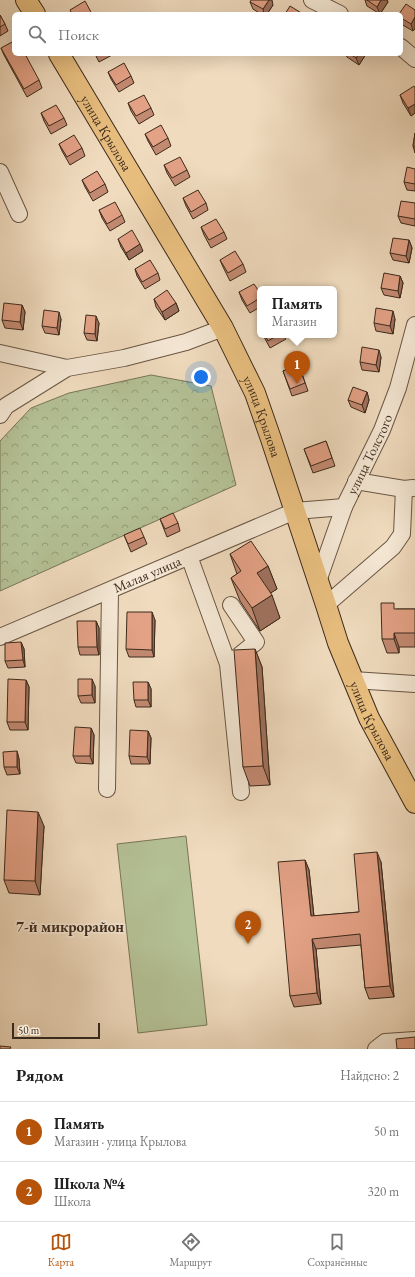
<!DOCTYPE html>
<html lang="ru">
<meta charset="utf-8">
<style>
:root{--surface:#fff;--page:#f6f6f6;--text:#222;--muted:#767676;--line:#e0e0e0;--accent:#b45309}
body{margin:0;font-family:"EB Garamond",serif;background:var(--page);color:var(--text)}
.scale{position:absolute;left:12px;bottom:10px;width:88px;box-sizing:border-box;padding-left:4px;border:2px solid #3c2a1c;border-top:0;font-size:11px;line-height:14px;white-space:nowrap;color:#3c2a1c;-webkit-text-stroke:3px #f5e8d5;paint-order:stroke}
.you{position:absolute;left:201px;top:377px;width:14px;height:14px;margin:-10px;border:3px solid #fff;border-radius:50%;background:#1a73e8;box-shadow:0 0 0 6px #1a73e833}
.badge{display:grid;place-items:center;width:26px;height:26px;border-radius:50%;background:var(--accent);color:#fff;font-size:13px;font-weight:700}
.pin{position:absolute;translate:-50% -33px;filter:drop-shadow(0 1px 2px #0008)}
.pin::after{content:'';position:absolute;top:21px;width:14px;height:12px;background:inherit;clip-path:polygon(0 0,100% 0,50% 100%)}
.popup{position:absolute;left:257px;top:286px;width:80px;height:52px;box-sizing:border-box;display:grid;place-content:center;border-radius:6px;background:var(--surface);filter:drop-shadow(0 1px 3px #0005);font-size:13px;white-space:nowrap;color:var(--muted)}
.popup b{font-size:15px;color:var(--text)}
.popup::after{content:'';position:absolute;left:50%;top:100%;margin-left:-8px;border:8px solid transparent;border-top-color:var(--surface)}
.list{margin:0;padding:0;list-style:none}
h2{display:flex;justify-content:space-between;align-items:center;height:52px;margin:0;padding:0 16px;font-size:17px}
h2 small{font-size:13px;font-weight:400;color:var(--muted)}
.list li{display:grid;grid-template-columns:26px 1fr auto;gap:12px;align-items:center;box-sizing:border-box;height:60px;padding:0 16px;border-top:1px solid var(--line)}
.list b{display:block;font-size:15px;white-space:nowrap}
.list p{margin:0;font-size:13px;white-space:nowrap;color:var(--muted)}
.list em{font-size:13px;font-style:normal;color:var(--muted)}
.icon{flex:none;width:22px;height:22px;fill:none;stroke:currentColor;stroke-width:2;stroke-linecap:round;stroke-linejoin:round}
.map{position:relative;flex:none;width:415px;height:1049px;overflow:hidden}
.search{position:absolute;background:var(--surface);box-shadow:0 4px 16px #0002;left:12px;right:12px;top:12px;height:44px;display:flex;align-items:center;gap:10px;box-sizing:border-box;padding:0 14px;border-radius:6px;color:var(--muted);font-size:15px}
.sheet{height:172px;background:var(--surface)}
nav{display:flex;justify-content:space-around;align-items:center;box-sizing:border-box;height:56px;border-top:1px solid var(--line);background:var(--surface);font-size:11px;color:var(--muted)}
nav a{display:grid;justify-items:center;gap:2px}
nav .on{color:var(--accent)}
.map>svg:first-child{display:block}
.forest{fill:url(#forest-crowns);stroke:#787658}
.garden{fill:#b4c195;stroke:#787658}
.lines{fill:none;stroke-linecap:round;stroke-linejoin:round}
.minor-casing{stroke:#695644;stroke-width:18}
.major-casing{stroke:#3c2a1c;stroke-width:22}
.minor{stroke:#f5e8d5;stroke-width:16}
.major{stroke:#e8be7f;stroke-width:20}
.wall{fill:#c38a72;stroke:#3c2a1c}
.shaded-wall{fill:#9f715d;stroke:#3c2a1c}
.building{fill:#e3a185;stroke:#3c2a1c}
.labels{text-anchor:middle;stroke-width:3.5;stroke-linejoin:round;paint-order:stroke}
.street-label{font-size:14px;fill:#3c2a1c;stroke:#f5e8d5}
.neighbourhood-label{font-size:15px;font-weight:bold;fill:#3c2a1c;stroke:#f5e8d5}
</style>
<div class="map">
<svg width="415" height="1049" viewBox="0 0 415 1049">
<defs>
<pattern id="forest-crowns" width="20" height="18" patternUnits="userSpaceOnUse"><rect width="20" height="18" fill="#b4c195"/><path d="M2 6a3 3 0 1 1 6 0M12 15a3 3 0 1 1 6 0" fill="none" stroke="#949d79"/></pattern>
</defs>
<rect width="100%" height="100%" fill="#f0dbbe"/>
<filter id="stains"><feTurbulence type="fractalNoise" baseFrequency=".005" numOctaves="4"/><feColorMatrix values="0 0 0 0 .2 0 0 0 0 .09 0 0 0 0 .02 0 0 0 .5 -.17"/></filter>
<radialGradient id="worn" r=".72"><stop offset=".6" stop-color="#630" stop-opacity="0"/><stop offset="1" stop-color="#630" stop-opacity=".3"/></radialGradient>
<!-- forest -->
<path class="forest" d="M151 375 211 386 236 485 0 591V441L31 408 69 393Z"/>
<!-- garden -->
<path class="garden" d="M186 836 207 1025 138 1033 117 844Z"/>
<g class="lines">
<!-- minor casing -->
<g class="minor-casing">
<g id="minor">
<path d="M312 0 340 14"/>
<path d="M401 47 415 59"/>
<path d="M0 172 19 214"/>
<path d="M0 353 67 368"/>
<path d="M0 415 6 406 67 368 124 358 186 342 223 328"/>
<path d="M356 481 404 489 413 488"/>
<path d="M189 556 228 664 241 792"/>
<path id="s1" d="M318 581 344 507 382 430 398 388 415 325"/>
<path d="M326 605 393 547 402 534 404 489"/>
<path id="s2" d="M0 637 295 511 344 507"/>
<path d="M230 663 256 642 231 605"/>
<path d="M353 680 415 684"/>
<path d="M107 789 110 591"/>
<path d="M376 1049 385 1042 415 1040"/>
</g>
</g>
<!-- major casing -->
<g class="major-casing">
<g id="major">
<path d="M26 0 35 14"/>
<path id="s3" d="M59 54 223 328 255 393 271 439 326 605 338 643 369 718 415 803"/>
</g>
</g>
<!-- minor -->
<use href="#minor" class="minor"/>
<!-- major -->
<use href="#major" class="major"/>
</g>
<!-- wall -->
<path class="wall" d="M365 0H387L388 2 380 14 367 6Z
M250 2 273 5 267 14H261L253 9Z
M415 10 413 31 401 24V14Z
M0 15 5 24 8 31 0 36Z
M1 48 39 80 42 88 27 97 4 55Z
M95 54H114L99 62Z
M345 54H366L359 65 347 57Z
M108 72 131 76 134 83 119 92 111 79Z
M415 88V113L411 116 403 103 400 95Z
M128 103 151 108 154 115 139 124 131 111Z
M41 113 64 118 67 125 51 134 44 121Z
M415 133V153L413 146Z
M145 134 168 138 171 146 156 155 148 141Z
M59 144 82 148 85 156 70 165 62 151Z
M164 165 187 170 190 177 175 186 167 173Z
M415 169V191L407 190 404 182Z
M82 180 105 184 108 192 93 201 85 187Z
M183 198 206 203 208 210 193 219 186 206Z
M415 203V226L401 223 398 216Z
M99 210 122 215 125 222 110 231 102 218Z
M201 227 224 232 227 239 211 248 204 235Z
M118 239 143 251 129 260 121 247Z
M409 240 412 248 409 263 393 260 390 253Z
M220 260 243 264 246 272 230 281 223 267Z
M135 269 158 273 160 280 145 289 137 276Z
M400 276 403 283 400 298 384 295 381 288Z
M239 292 260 293V307L250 313 242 300Z
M154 299 176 303 179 311 165 320 156 307Z
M22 305 25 312 23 330 5 328 2 320Z
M61 319 59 335 45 333 42 326Z
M395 319 393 334 376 331 374 323Z
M99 323 97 341 87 340 84 333Z
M263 335H284L286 339 270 348Z
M381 357 379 372 362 370 360 362Z
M299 365 308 391 292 396 283 371Z
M367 392 369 400 365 413 351 407 348 400Z
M326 441 335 466 313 473 304 449Z
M160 519 178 523 180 531 167 537Z
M124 535 144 537 147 544 131 552Z
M230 554 268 566 277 589 270 593 280 618 260 631 240 601 231 578 237 574Z
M396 609H415V647H399V653H387L382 639Z
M155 620 154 657H129L126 649Z
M96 621 99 628V655H80L78 647Z
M21 642 24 649 25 667 8 668 5 661Z
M255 649 262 667 270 785 250 786 243 767Z
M26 680 29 687 28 730H10L7 722Z
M148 682 151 689V707H136L134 700Z
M95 686V703H81L78 696Z
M91 728 94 735 93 764 76 763 73 756Z
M148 731 151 738 150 764H131L129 756Z
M17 751 19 759 20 774 7 775 4 767Z
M44 826 40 895 9 893 4 880Z
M305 860 309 870 314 916 359 912 381 862 394 997 369 999 365 988 361 945 316 949 321 1004 294 1007 290 996Z"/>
<!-- shaded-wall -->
<path class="shaded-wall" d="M269 0H272L273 5 267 14H264L263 9Z
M381 0H387L388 2 380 14 377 7Z
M415 17V29L413 31 411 24Z
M359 54H366L359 65 356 58Z
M415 104V113L411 116 408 108Z
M409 240 412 248 409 263 406 256Z
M140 244 143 251 129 260 126 253Z
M400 276 403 283 400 298 398 291Z
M176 303 179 311 165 320 162 312Z
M22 305 25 312 23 330 20 322Z
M393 311 395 319 393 334 390 326Z
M59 312 61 319 59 335 57 328Z
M96 316 99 323 97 341 95 334Z
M379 350 381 357 379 372 376 365Z
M367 392 369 400 365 413 362 405Z
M268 566 277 589 266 596 257 573Z
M272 595 280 618 260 631 252 608Z
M152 612 155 620 154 657 152 650Z
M96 621 99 628V655L97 647Z
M394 633 399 647V653L394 639Z
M21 642 24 649 25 667 23 660Z
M255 649 262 667 270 785 263 766Z
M92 679 95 686V703L92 695Z
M26 680 29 687 28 730 25 722Z
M148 682 151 689V707L148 700Z
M91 728 94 735 93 764 90 756Z
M148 731 151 738 150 764 147 757Z
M17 751 19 759 20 774 17 767Z
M38 812 44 826 40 895 35 881Z
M377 852 381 862 394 997 390 986Z
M305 860 309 870 315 927 311 916Z
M312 939 316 949 321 1004 317 993Z"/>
<!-- building -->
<path class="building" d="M251 0H269L263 9 250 2Z
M367 0H381L377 7Z
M85 1 92 14H72L70 10Z
M406 4 415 10V17L411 24 401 18V14H399Z
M290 6 303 14H285Z
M0 15 5 24 0 27Z
M14 41V54H25L39 80 24 89 1 48Z
M350 54H359L356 58Z
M124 63 131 76 116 85 108 72Z
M414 86 415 88V104L408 108 400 95Z
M144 95 151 108 136 116 128 103Z
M56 105 64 118 49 126 41 113Z
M161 125 168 138 153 147 145 134Z
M415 133V147L413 146Z
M74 135 82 148 67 157 59 144Z
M180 157 187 170 172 178 164 165Z
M407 167 415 169V184L404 182Z
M97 171 105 184 90 193 82 180Z
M198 190 206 203 191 212 183 198Z
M401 201 415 203V219L398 216Z
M115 202 122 215 107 224 99 210Z
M216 219 224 232 209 240 201 227Z
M132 230 140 244 126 253 118 239Z
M393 238 409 240 406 256 390 253Z
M235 251 243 264 228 273 220 260Z
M150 260 158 273 142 282 135 269Z
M384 273 400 276 398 291 381 288Z
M254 284 260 293V298L247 306 239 292Z
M167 290 176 303 162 312 154 299Z
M4 303 22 305 20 322 2 320Z
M376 308 393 311 390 326 374 323Z
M44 310 59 312 57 328 42 326Z
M86 315 96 316 95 334 84 333Z
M265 335H278L268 341Z
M362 347 379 350 376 365 360 362Z
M299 365 305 383 290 389 283 371Z
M353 387 367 392 362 405 348 400Z
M326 441 332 458 311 466 304 449Z
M173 513 178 523 165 529 160 519Z
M140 528 144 537 128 544 124 535Z
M251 541 268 566 257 573 272 595 252 608 231 578 241 571 230 554Z
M381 603H394V609H415V633H394V639H382Z
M127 612H152V650L126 649Z
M77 621H96L97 647H78Z
M21 642 23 660 5 661V643Z
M255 649 263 766 243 767 234 650Z
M8 679 26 680 25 722H7Z
M78 679H92V695L78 696Z
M133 682H148V700H134Z
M75 727 91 728 90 756H73Z
M130 730 148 731 147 757 129 756Z
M17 751V767H4L3 752Z
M7 810 38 812 35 881 4 880Z
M377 852 390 986 365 988 360 934 312 939 317 993 290 996 278 862 305 860 311 916 359 912 354 854Z
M415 1037V1049H397L396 1039Z
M0 1046 11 1047 10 1049H0Z"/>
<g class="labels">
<!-- street labels -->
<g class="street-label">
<text dy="5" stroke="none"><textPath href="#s3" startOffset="92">улица Крылова</textPath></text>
<text dy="5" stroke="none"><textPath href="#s3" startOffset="416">улица Крылова</textPath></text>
<text dy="5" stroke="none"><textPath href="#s1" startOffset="137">улица Толстого</textPath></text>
<text dy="5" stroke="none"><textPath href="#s2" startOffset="160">Малая улица</textPath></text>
<text dy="5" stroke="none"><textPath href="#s3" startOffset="740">улица Крылова</textPath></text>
</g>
<!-- neighbourhood labels -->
<g class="neighbourhood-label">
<text x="70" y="932">7-й микрорайон</text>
</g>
</g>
<rect width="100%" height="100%" filter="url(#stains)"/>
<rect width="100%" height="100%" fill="url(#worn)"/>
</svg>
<div class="scale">50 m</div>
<div class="you"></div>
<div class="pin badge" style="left:297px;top:384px">1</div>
<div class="popup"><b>Память</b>Магазин</div>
<div class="pin badge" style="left:248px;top:944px">2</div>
<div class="search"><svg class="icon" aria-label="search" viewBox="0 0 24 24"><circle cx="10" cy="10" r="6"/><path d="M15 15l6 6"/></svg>Поиск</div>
</div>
<section class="sheet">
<h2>Рядом<small>Найдено: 2</small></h2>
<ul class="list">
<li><span class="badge">1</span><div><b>Память</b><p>Магазин · улица Крылова</p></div><em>50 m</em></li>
<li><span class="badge">2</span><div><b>Школа №4</b><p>Школа</p></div><em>320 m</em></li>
</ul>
</section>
<nav>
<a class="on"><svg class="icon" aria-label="map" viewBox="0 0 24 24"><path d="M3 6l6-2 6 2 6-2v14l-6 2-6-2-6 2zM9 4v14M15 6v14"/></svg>Карта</a>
<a><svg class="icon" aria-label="directions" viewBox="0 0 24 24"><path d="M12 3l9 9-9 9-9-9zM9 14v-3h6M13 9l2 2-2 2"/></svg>Маршрут</a>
<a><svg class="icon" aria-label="saved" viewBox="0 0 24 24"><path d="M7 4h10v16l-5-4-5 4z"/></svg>Сохранённые</a>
</nav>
